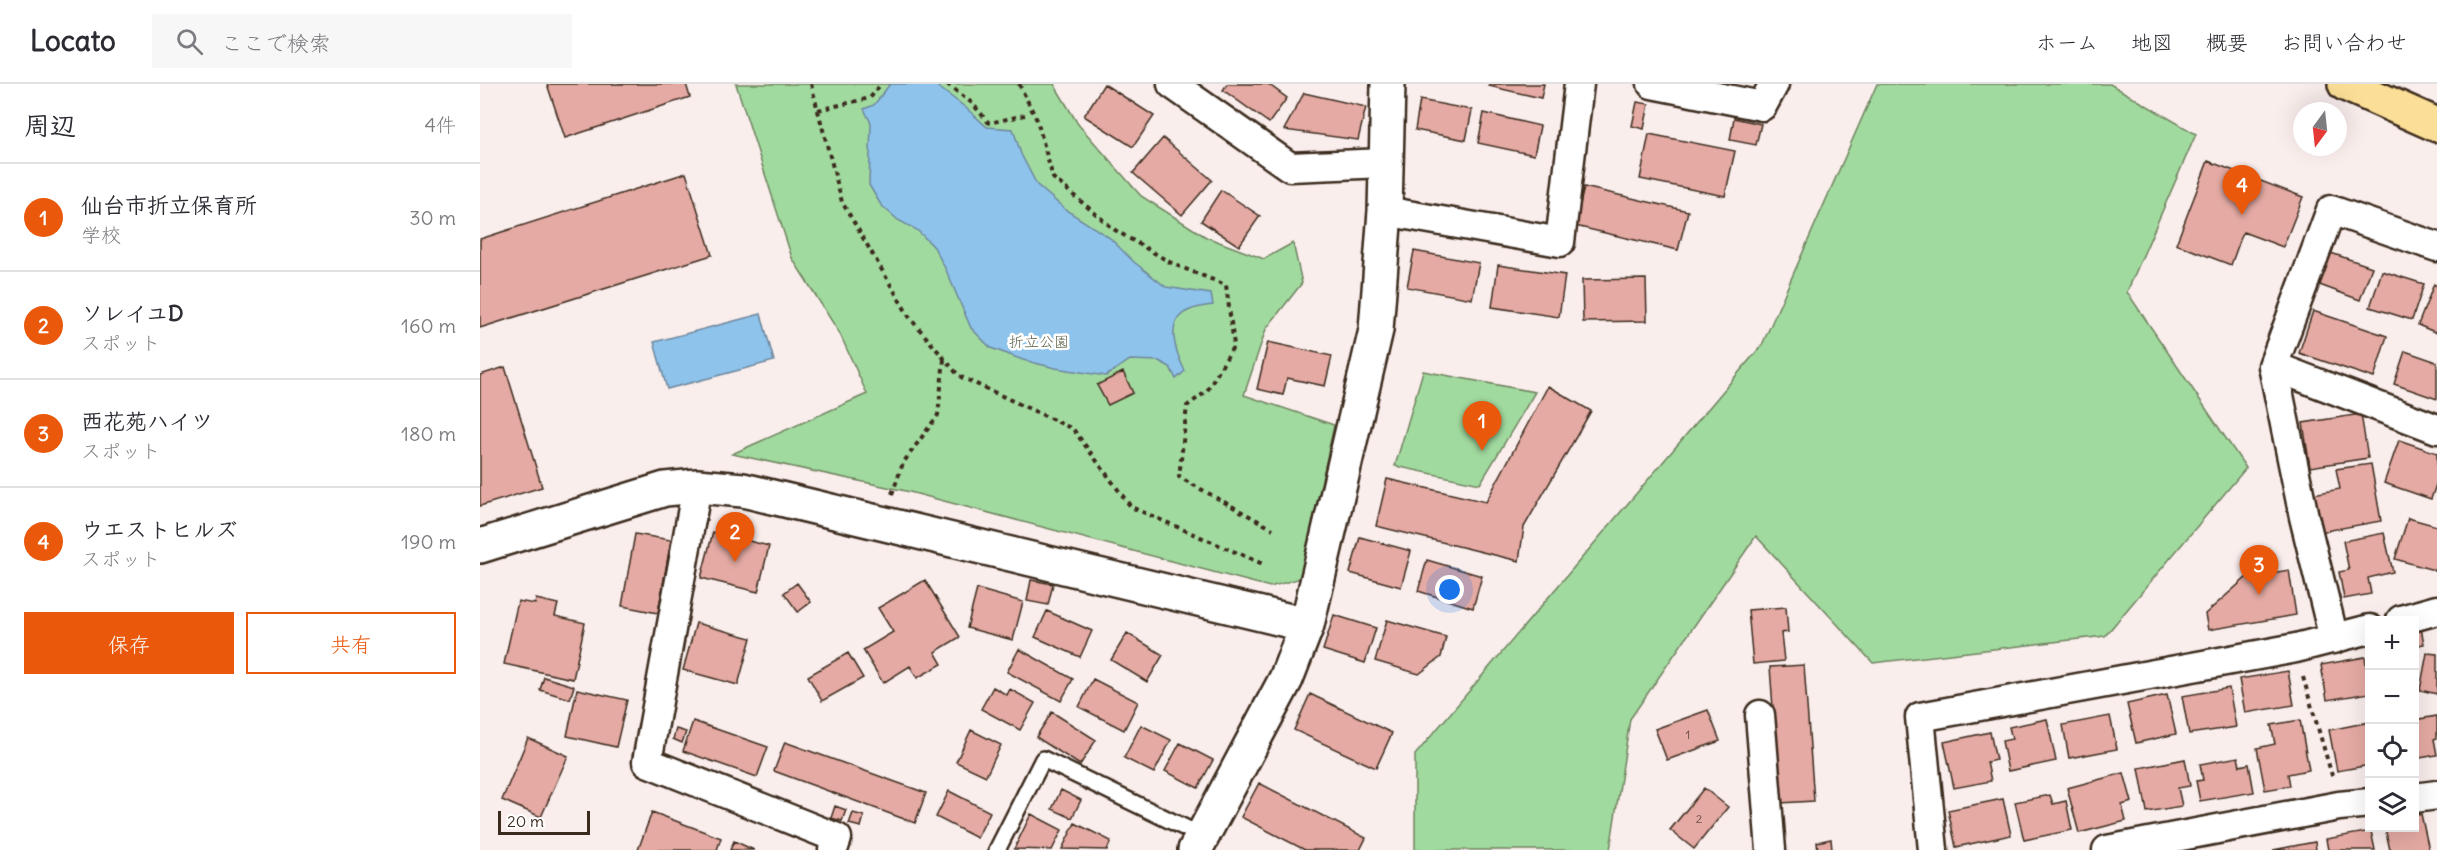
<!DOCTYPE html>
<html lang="ja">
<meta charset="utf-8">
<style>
:root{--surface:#fff;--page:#f7f7f7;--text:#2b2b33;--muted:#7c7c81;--line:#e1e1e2;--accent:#ea580c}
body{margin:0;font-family:Delius,"Klee One",sans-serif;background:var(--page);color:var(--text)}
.controls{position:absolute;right:18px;bottom:18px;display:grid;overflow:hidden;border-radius:0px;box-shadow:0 6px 24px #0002}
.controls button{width:54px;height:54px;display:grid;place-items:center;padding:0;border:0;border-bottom:2px solid var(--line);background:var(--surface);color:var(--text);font:30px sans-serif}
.compass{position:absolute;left:1813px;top:18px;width:54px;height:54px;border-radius:50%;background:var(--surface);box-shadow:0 6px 24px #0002;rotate:195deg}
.scale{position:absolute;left:18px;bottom:15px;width:92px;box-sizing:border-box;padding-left:6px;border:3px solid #3b2a1e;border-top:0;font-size:16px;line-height:21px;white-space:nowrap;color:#3b2a1e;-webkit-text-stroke:4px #fff;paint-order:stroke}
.you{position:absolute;left:970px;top:506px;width:21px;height:21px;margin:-15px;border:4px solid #fff;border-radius:50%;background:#1a73e8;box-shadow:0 0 0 9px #1a73e833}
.badge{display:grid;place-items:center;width:39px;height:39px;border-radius:50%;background:var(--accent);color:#fff;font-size:20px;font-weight:700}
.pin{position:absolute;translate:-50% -50px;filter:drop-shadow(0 2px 3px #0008)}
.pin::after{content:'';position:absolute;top:32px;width:21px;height:18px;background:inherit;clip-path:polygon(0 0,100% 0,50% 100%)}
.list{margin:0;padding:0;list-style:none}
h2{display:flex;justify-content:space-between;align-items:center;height:78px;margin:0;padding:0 24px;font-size:26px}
h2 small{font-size:20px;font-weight:400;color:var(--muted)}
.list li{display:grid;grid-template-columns:39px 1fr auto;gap:18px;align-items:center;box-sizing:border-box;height:108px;padding:0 24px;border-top:2px solid var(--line)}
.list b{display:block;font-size:22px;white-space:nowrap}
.list p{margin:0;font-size:20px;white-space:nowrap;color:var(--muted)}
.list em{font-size:20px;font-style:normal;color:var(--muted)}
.actions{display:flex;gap:12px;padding:18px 24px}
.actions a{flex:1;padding:14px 0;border:2px solid var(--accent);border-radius:0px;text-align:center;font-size:21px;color:var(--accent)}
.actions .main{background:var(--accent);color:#fff}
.icon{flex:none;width:33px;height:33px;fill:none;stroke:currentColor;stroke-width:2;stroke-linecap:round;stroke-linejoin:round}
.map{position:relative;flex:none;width:1957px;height:766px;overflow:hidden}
header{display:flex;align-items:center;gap:36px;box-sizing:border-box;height:84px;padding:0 30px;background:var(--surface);border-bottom:2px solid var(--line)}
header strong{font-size:28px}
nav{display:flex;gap:33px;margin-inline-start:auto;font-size:21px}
.search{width:420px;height:54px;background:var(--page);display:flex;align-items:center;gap:15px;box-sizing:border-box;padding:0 21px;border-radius:0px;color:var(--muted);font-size:22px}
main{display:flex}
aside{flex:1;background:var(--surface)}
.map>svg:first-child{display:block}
.green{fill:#a1da9f;stroke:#6e825e;stroke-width:1.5}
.water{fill:#8ec3ec;stroke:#6d869a;stroke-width:1.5}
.building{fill:#e4aaa3;stroke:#3b2a1e;stroke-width:1.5}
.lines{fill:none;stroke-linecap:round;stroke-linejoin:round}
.service-casing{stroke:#3b2a1e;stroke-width:20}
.minor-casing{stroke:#3b2a1e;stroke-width:33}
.tertiary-casing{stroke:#3b2a1e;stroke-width:38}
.trunk-casing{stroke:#3b2a1e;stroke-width:38}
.path{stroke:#3b2a1e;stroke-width:4;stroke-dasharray:4.5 4.5;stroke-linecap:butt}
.service{stroke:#fff;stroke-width:15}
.minor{stroke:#fff;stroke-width:28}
.tertiary{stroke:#fff;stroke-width:33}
.trunk{stroke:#fbdf96;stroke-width:33}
.labels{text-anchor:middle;stroke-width:5;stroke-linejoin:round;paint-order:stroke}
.number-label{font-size:12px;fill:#654a3f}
.park-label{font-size:15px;fill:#5a5f45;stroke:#fff}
</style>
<header>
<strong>Locato</strong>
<div class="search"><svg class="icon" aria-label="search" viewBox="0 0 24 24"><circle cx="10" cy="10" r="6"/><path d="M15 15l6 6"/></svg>ここで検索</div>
<nav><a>ホーム</a><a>地図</a><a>概要</a><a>お問い合わせ</a></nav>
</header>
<main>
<aside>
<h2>周辺<small>4件</small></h2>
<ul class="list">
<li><span class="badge">1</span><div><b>仙台市折立保育所</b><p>学校</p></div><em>30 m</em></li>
<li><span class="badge">2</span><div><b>ソレイユD</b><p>スポット</p></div><em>160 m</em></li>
<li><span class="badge">3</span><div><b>西花苑ハイツ</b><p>スポット</p></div><em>180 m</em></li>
<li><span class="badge">4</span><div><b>ウエストヒルズ</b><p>スポット</p></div><em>190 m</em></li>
</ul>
<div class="actions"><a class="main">保存</a><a>共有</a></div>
</aside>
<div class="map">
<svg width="1957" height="766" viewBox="0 0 1957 766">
<rect width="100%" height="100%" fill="#faeeed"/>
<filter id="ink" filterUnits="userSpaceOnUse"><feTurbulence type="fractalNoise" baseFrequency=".0167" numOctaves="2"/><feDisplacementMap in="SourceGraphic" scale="12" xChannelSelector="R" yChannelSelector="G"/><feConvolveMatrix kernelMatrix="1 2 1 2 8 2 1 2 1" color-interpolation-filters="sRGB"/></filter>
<g filter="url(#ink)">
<!-- green -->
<path class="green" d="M256 0H574L598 40 661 112 726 153 784 175 813 159 822 199 786 245 764 311 854 341 821 494 790 503 426 407 252 370 387 310 360 250 312 174Z
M1397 0H1630L1716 50 1647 208 1766 384 1625 552 1393 579 1276 452 1150 635 1130 766H935V671L1282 261Z
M943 287 1055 308 1000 400 915 382Z"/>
<!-- water -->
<path class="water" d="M410 0H454L485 23 507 43 533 45 541 70 557 101 586 126 630 154 654 178 686 203 731 210 733 221C726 222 717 223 710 226 683 236 696 269 705 287L696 295 690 283 679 277 650 276 626 292 575 284 543 276 511 264 491 244 466 186 454 163 437 146 418 136 401 121 389 101 391 39 384 25 394 21Z
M281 230 294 277 187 305 174 258Z"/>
<!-- building -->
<path class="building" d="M67 0H206L210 13 85 54Z
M624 0 674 32 653 63 604 32Z
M747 0H788L807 14 789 39 743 6Z
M1010 0H1064L1061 14 1009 2Z
M824 9 886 23 878 56 804 46Z
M940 16 992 26 986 56 935 46Z
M1157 18 1169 20 1164 45 1152 42Z
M1004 29 1060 42 1054 71 998 59Z
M1254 34 1281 40 1276 61 1250 56Z
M1169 50 1255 67 1245 112 1160 95Z
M683 54 732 96 702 131 653 89Z
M1728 77 1823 113 1803 163 1763 148 1751 181 1696 160Z
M206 89 232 171 0 244V155Z
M1104 103 1208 127 1198 166 1095 142Z
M741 106 780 132 759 162 721 137Z
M934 167 999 179 992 215 927 203Z
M1848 168 1892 183 1880 216 1837 200Z
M1018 181 1085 191 1079 233 1012 223Z
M1902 187 1944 200 1932 236 1890 223Z
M1166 195 1167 237 1103 238 1102 196Z
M1954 200 1957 202V249L1938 241Z
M1833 227 1907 252 1894 294 1819 269Z
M788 258 852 272 845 302 807 294 803 311 777 305Z
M1925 267 1957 278V315L1914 300Z
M25 283 62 403 0 422V291Z
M643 288 653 309 628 321 617 301Z
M1068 302 1111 327 1044 443 1039 477 896 442 907 395 1006 418Z
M1881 330 1888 374 1830 383 1823 339Z
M1919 356 1957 369V398L1951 415 1904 399Z
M1891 380 1901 437 1840 448 1833 410 1860 405 1856 385Z
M1928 434 1957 442V487L1915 475Z
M233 448 289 462 278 508 221 494Z
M1904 449 1913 488 1888 494 1891 510 1864 515 1859 488 1869 486 1863 457Z
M155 450 191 456 178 529 142 522Z
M880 453 931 467 921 503 870 489Z
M947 476 1002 492 993 524 938 507Z
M1809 486 1816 531 1728 546 1725 530 1767 493Z
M445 496 480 553 455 568 462 580 437 594 430 582 403 599 383 566 413 548 398 524Z
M551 496 573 500 568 521 547 517Z
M317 499 331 518 318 528 304 509Z
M497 505 543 518 533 556 487 544Z
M56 515 78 520 75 532 105 539 93 595 24 580 38 517 55 520Z
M1306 523 1308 548 1301 549 1304 577 1273 580 1268 526Z
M567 527 612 547 600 573 555 553Z
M854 531 896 544 885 579 843 566Z
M907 536 966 553 961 573 939 590 895 577Z
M1940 538 1944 560 1934 562V539Z
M216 539 271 554 258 601 203 586Z
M647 549 683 571 667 598 631 576Z
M539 565 593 595 581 617 527 588Z
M368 569 383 594 342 617 328 592Z
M1947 569 1957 570V610L1940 606Z
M1885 573 1890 609 1847 616 1841 581Z
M1324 581 1334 717 1300 719 1290 583Z
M1808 587 1814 621 1765 629 1759 595Z
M64 593 94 602 90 615 60 606Z
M613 595 658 618 644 646 599 623Z
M513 603 527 611 530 605 555 619 540 646 501 625Z
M1749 604 1756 643 1709 650 1702 612Z
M97 605 147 616 136 663 87 652Z
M830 610 912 649 896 684 814 646Z
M1687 611 1696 650 1656 659 1647 620Z
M1228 626 1240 657 1187 676 1175 645Z
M572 628 616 656 600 681 556 653Z
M1630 632 1637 665 1589 674 1583 641Z
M1957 632V654L1954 655 1957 671 1934 675V636Z
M1567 635 1576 677 1528 687 1522 657 1532 655 1529 643Z
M1820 636 1829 686 1808 690 1810 702 1785 706 1777 664 1795 660 1791 641Z
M213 637 288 663 277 693 203 667Z
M1890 638V681L1857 687 1849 646Z
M661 641 691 656 674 689 644 674Z
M196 645 206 648 202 659 193 655Z
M491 646 521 661 506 692 476 678Z
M1510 648 1516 676 1507 678 1511 697 1474 704 1464 658Z
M48 654 88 672 61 733 22 716Z
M305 658 446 709 435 739 294 687Z
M700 659 733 676 718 704 685 687Z
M1758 673 1760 682 1769 680 1774 708 1720 717 1716 697 1723 696 1720 680Z
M1705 675 1710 702 1698 704 1702 722 1667 728 1659 684Z
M1644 689 1652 718 1642 721 1646 737 1599 749 1587 704Z
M779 699 886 754 880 766H825L761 733Z
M1224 704 1248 723 1214 765 1190 746Z
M581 706 601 716 592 734 572 725Z
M469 707 510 728 497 754 456 733Z
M1570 711 1573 720 1586 717 1592 746 1544 756 1535 718Z
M1523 715 1531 751 1476 763 1468 726Z
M355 722 366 726 362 737 351 734Z
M172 728 241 754 237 766H158Z
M373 729 384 732 381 743 369 740Z
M551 730 582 746 572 766 534 765Z
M1941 730 1949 766H1910L1905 744H1934V732Z
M595 739 631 757 627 766 582 765Z
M1891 747 1895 766H1848L1846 755Z
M1351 755 1352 766H1338L1337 758Z
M254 757 274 766H250Z
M1835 758 1836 766H1793Z"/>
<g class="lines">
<!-- service casing -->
<g class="service-casing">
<path id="service" d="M517 766 563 675 722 752"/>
</g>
<!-- minor casing -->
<g class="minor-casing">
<path id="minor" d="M692 0 810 83 905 79
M1172 0 1282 22 1294 0
M905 127 1080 158 1099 0
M1793 282 1957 345
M217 402 167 678 357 754 353 766
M1921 536 1957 526
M1854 555 1824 433 1793 282 1851 126 1957 163
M1280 631 1291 766
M1934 714 1957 711
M1453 766 1440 633 1816 564 1890 545
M1627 766 1859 722 1890 719"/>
</g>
<!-- tertiary casing -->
<g class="tertiary-casing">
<path id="tertiary" d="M0 462 185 405 217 402 263 406 827 541
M715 766 806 595 827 541 896 246 905 127 908 0"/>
</g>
<!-- trunk casing -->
<g class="trunk-casing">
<path id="trunk" d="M1865 0 1957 41"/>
</g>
<!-- path -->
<path class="path" d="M331 0 362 118 430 234 479 292 593 345 651 423 783 480
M467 0 492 19 509 39 545 31
M539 0 557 36 573 94 635 146 693 180 746 201 754 261 727 307 707 322 699 393 793 445
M338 26 390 14 401 0
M412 410 423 379 458 331 464 275
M1823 593 1853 695"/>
<!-- service -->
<use href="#service" class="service"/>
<!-- minor -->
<use href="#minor" class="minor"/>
<!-- tertiary -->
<use href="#tertiary" class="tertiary"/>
<!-- trunk -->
<use href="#trunk" class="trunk"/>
</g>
</g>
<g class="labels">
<!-- number labels -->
<g class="number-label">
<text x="1208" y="655">1</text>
<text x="1219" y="739">2</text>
</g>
<!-- park labels -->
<g class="park-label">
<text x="559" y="263">折立公園</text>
</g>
</g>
</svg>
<div class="controls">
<button>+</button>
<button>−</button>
<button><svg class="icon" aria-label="locate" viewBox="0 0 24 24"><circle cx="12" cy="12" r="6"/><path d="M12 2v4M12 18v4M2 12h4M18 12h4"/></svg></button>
<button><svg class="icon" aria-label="layers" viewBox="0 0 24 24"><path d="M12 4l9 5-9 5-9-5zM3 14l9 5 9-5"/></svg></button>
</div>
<svg class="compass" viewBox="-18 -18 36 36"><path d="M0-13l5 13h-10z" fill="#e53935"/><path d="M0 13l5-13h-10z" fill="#7c7c81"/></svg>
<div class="scale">20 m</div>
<div class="you"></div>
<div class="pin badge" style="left:1002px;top:367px">1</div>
<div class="pin badge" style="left:255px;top:478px">2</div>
<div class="pin badge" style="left:1779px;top:511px">3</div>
<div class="pin badge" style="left:1762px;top:131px">4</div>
</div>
</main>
